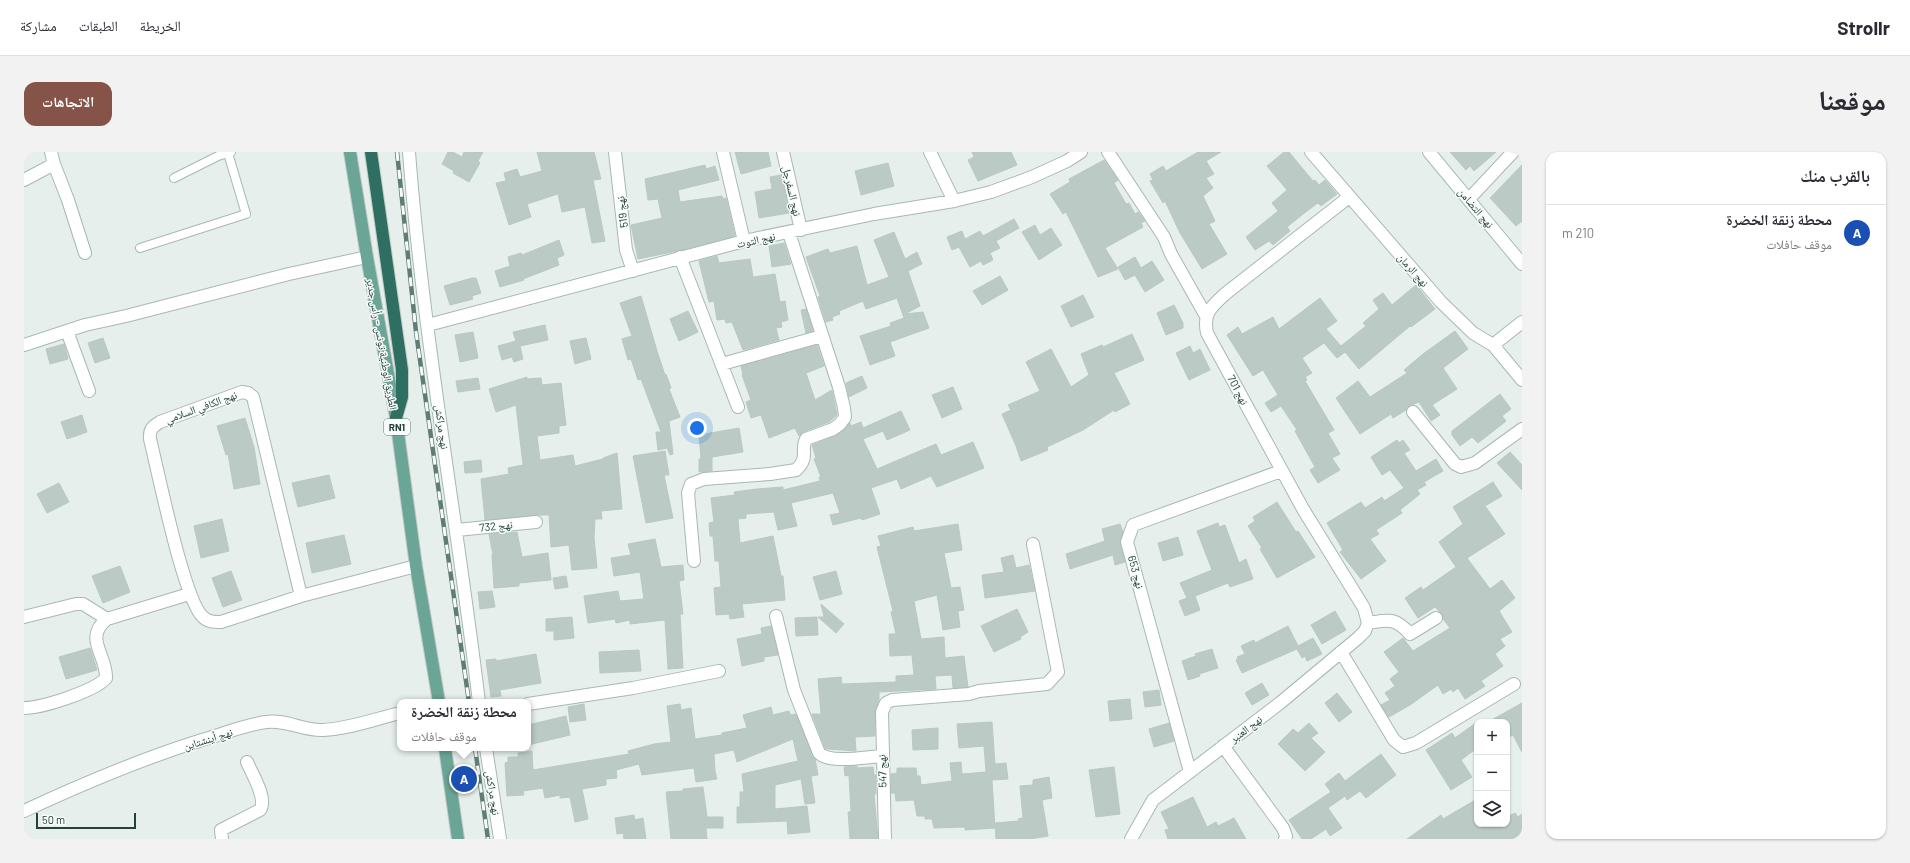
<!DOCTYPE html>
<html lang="ar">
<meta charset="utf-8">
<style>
:root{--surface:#fff;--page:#f2f2f3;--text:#2b2b33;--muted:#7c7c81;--line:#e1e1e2;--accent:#855347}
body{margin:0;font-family:Barlow,"Noto Naskh Arabic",sans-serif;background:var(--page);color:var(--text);direction:rtl}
.controls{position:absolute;right:12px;bottom:12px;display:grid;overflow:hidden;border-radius:8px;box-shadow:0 1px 3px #0004}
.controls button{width:36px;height:36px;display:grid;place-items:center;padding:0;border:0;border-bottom:1px solid var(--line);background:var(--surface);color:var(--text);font:20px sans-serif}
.scale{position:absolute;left:12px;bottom:10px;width:100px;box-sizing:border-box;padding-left:4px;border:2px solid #24423a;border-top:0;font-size:11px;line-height:14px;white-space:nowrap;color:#24423a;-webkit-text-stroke:3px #f7fbf9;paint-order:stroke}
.you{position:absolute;left:673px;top:276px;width:14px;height:14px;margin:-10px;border:3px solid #fff;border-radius:50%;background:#1a73e8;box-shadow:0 0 0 6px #1a73e833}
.badge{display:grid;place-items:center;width:26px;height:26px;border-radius:50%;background:var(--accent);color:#fff;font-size:13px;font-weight:700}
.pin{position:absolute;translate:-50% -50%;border:2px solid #fff;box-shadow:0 1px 4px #0006}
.popup{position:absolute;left:373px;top:547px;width:134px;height:52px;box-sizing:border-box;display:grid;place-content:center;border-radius:8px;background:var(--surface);filter:drop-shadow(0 1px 3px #0005);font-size:13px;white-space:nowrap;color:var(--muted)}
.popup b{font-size:15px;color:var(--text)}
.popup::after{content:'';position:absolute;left:50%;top:100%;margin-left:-8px;border:8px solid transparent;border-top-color:var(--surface)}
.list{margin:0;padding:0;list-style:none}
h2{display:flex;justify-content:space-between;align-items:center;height:52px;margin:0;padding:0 16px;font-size:17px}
h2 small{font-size:13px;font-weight:400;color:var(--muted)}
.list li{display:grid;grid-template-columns:26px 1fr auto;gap:12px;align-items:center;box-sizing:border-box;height:56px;padding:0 16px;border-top:1px solid var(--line)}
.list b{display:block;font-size:15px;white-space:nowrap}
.list p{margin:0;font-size:13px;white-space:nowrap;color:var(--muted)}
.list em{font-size:13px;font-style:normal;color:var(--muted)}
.icon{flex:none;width:22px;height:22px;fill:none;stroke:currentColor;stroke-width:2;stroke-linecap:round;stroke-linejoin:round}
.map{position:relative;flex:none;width:1498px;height:687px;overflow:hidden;direction:ltr;border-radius:12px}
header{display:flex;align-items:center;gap:24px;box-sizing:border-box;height:56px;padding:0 20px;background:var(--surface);border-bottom:1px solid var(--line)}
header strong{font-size:19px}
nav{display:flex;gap:22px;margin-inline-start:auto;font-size:14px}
.intro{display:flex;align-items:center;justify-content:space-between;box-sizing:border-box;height:96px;padding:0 24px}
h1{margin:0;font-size:28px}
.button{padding:10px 18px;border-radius:12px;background:var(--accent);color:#fff;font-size:14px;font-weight:700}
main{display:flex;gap:24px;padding:0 24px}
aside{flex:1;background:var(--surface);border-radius:12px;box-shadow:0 1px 3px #0004}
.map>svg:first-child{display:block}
.building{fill:#bbcac4;stroke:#b8c9c2}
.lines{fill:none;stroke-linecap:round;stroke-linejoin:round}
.lane-casing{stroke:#a8b8b2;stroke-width:10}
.street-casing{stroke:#a8b8b2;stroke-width:14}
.secondary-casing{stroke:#a4bbb3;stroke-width:14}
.primary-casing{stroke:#c2cac8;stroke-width:14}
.highway-casing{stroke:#c2cac8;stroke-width:14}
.lane{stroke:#fff;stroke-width:8}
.street{stroke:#fff;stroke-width:12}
.secondary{stroke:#fff;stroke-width:12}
.primary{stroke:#6aa596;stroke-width:12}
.highway{stroke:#2f6f62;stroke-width:12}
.rail-casing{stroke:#5f7d75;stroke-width:4.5}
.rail{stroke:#f7fbf9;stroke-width:3;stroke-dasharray:9;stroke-linecap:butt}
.labels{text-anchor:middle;stroke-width:3;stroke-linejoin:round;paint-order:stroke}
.shield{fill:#f7fbf9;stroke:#637a73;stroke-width:1}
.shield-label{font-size:10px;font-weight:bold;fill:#24423a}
.street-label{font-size:11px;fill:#24423a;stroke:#f7fbf9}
</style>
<header>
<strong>Strollr</strong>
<nav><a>الخريطة</a><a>الطبقات</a><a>مشاركة</a></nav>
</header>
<div class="intro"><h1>موقعنا</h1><a class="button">الاتجاهات</a></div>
<main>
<aside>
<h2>بالقرب منك<small></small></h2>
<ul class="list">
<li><span class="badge" style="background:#1a4fb4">A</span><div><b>محطة زنقة الخضرة</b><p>موقف حافلات</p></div><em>210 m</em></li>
</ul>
</aside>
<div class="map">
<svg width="1498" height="687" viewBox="0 0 1498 687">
<rect width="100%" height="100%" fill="#e6efeb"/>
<!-- building -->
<path class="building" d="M424 0H429L438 5 440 0H459L454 9 456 11 445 30 429 21 430 19 418 12Z
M513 0H570L577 27 569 28 581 89 568 91 561 55 538 60 534 42 503 52 507 65 485 73 472 31 482 29 480 21 493 17 496 25 518 19Z
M711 0H744L747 14 717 22Z
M948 0H987L993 13 954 29 944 8 950 5Z
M1174 0H1197L1182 9 1190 22 1182 26 1189 36 1179 44 1191 69 1185 72 1203 102 1178 117 1156 81 1141 49 1139 51 1126 29 1129 28 1126 22 1139 14 1142 19Z
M1260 0H1265L1289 29 1291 28 1295 33 1301 28 1313 42 1297 54 1294 51 1283 59 1263 75 1266 79 1249 93 1245 89 1231 98 1222 85 1254 59 1248 51 1263 38 1243 14Z
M1426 0H1472L1450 19 1446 14 1442 18Z
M1080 8 1094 28 1090 31 1102 52 1105 51 1111 62 1114 60 1121 69 1117 71 1119 75 1081 96 1094 117 1074 125 1042 60 1039 62 1026 42 1046 30 1045 27Z
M864 11 870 34 837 43 831 19Z
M681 13 682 17 691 14 695 28 654 38 656 50 698 44 699 47 702 46 711 84 658 98 614 107 607 73 638 66 634 47 624 48 621 27Z
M1498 13V69L1492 74 1466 46Z
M757 23 765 61 735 66 731 40 748 37 746 25Z
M990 67 995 76 972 89 976 96 966 101 969 108 959 113 957 109 946 115 935 95 928 98 923 85 938 79 941 87 956 79 959 84Z
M1011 73 1016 83 1027 76 1038 93 1015 108 998 80Z
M870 80 881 107 893 100 898 112 884 119 896 154 881 162 899 160 905 176 866 190 871 204 846 213 836 184 867 174 866 171 880 166 873 146 842 157 839 149 815 159 816 162 808 165 809 168 802 170 794 145 796 144 782 105 804 97 806 101 833 94 843 133 865 125 850 88Z
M535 88 540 103 533 106 535 113 499 127 500 128 476 135 471 119 486 114 484 105 497 101 498 103Z
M760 91 767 112 748 115 745 94Z
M693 104 695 111 726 107 729 125 751 122 756 150 761 149 764 168 757 170 758 175 752 176 755 188 719 198 708 170 702 171 701 167 693 168 690 149 685 150 675 109Z
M1111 105 1117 116 1128 109 1140 128 1121 140 1111 123 1101 128 1094 115Z
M976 124 984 138 958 153 949 139Z
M448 126H452L457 141 448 144 449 147 426 153 420 134Z
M1392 133 1411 157 1387 175 1386 174 1335 217 1321 200 1313 206 1300 191 1278 206 1288 221 1281 225 1283 228 1281 229 1310 278 1304 281 1316 302 1308 306 1316 318 1294 331 1286 318 1291 315 1271 279 1273 278 1257 254 1247 260 1241 251 1254 243 1239 218 1229 224 1203 183 1214 175 1218 182 1249 165 1255 177 1296 146 1313 169 1302 177 1317 194 1342 174 1339 171 1355 157 1349 148 1359 141 1368 153Z
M1059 143 1070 165 1047 175 1037 154Z
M617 144 633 199 641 223 642 222 647 236 645 237 656 265 645 269 649 302 646 303 643 296 634 298 632 280H637L617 227 614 228 607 207 604 208 598 187 608 184 596 151Z
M1150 153 1159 171V176L1142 183 1133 161Z
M782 157 789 179 782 181 777 158Z
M664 159 674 180 655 189 646 167Z
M521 173 524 188 496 194 499 207 490 210 488 205 478 208 474 194 492 189 489 180Z
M1431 179 1444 197 1419 216 1433 237 1408 253 1416 263 1407 269 1395 250 1385 254 1382 258 1369 266 1367 262 1336 282 1312 246 1334 229 1346 245 1383 221 1380 218 1399 202Z
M449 180 454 206 436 210 431 183Z
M1108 182 1120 208 1090 221 1106 252 1091 260 1090 258 1059 278 1023 295 1024 298 997 309 992 294 978 262 987 258 984 253 1016 239 1002 210 1027 197 1047 235 1065 223 1057 202 1078 193 1079 195Z
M79 186 86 206 71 211 64 191Z
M562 186 567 207 551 212 546 189Z
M40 192 44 207 26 212 22 197Z
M793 193 800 214 782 221 791 248 808 238 813 263 805 270 779 280 775 284 771 276 745 286 737 263 727 266 722 250 727 248 718 223H719L717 214Z
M1166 194 1169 201 1176 197 1186 218 1165 228 1152 201Z
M838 224 843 236 825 245 822 231Z
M503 225V227L517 226 518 233 537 231 542 273 535 274V281L513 284 516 308 549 303 551 314 579 307V306L593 301 598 357 577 359 578 367H571L570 386 573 416 548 418 545 393 527 395 525 363H511L461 368 457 327 485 322 484 316 499 313 492 253 472 260 465 237Z
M454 226 456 237 434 240 432 229Z
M929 235 938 257 918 266 908 243Z
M1476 242 1487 257 1478 264 1482 269 1454 291 1448 285 1436 294 1428 283V279Z
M877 259 886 278 863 288 859 279 839 287 853 317 912 292 917 303 949 290 960 316 913 335 907 324 877 337 873 327 847 336 856 362 838 368 837 366 809 373 806 363 816 361 809 341 767 351 773 374 754 378 750 360 722 362V366L714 367 716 391 749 384 757 424H759L761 448 718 452 720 465 706 467 705 462 692 463 690 436 697 435 695 409H691L689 384H686L685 371 690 370 687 346 711 343 710 340 733 337 759 335V338L796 329 795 325H797L790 307 792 306 788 293 813 283 826 271 827 274 837 270 839 276Z
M58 263 63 280 43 287 37 270Z
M221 266 230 295 236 332 210 337 204 302 202 303 193 274Z
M715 276 719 300 688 305V319L675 320V307H677L675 283Z
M1373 288 1375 291 1379 288 1386 298 1380 301 1392 319 1412 307 1419 319 1400 330 1402 333 1393 338 1396 342 1376 358 1378 361 1352 378 1355 382 1346 387 1362 409 1337 427 1316 400 1319 398 1303 371 1337 350 1341 356 1358 345 1360 349 1380 336 1366 318 1358 323 1347 305Z
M641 299 645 323H640L649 366 622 371 609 304Z
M1486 300 1498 313V338L1473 311Z
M457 308 458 320 441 321 440 310Z
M305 323 311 346 274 355 268 331Z
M1469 330 1478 344 1461 354 1481 382 1443 406 1466 437 1478 428 1491 446 1475 459 1488 480 1476 487 1481 494 1471 502 1479 514 1457 529 1461 534 1441 547 1434 536 1429 540 1427 537 1419 542 1414 533 1386 553 1365 565 1357 553 1366 548 1361 541 1371 534 1366 527 1375 520 1360 500 1379 486 1389 499 1426 476 1419 467 1418 462 1411 455 1394 466 1381 446 1397 435 1399 438 1432 415 1415 390 1439 372 1429 355Z
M35 331 45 350 23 361 13 342Z
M1253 350 1272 380 1274 379 1291 405 1253 426 1236 397 1238 396 1224 374 1231 369 1229 365Z
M198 367 205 399 177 406 170 374Z
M1194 371 1195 375 1201 373 1215 411 1222 407 1229 427 1206 435 1204 431 1171 444 1176 458 1161 464 1155 449 1163 446 1156 431 1188 418 1173 379Z
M934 372 938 398 920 401 927 436 936 435 940 458 934 459 936 475 919 478 913 443 890 449 897 487 920 485 921 506 940 504 944 535 929 536 928 523 911 524 912 537 855 540V548L851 560V584L831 585 832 599 803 597 801 596 788 562H797L794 527 817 525 818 532 872 530V524L890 523 888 503 866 504 865 482H872L867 460 869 459 853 395 857 394 854 384 889 375 890 379Z
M1096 372 1099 380 1096 392 1101 410 1091 413 1089 403 1046 417 1042 402 1081 389 1078 377Z
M493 380 498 405 524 401 527 428 495 431V434L470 436 468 403H469L465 382Z
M320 383 327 412 288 421 282 391Z
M1154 385 1159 403 1139 409 1134 391Z
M631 387 637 415 659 413 660 428 655 429 659 462H656L659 516 644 517 641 468 606 472V468L592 471 591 467 564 471 560 444 594 439 596 449 620 447 616 420 590 424 587 406 607 403 604 392Z
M989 403 992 416 1005 413 1011 439 961 446 958 423 980 420 977 406Z
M96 414 106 440 79 451 68 424Z
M207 419 218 448 199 455 188 426Z
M812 419 818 442 796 448 789 425Z
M542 424 544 435 531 437 529 426Z
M468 439 471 455 456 457 454 440Z
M797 452 820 472 812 481 794 465H800Z
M993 457 1004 480 996 485 997 487 970 500 957 474Z
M1311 459 1322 478 1298 492 1287 473Z
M548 465 550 486 530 488V479H522V467Z
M793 465 794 483 772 484 771 466Z
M747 474 754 503 740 505V509L718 514 713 487 738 482 737 476Z
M1264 474 1274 494 1289 486 1298 502 1283 509 1281 504 1278 506 1273 497 1218 521 1212 508 1214 507 1213 505 1221 502 1217 494 1230 488 1231 491Z
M66 496 73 518 42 527 35 505Z
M1188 497 1194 516 1175 522 1176 524 1164 528 1158 509 1172 504 1171 502Z
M615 498 617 519 576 521 575 500Z
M512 502 517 531 476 538 477 544 467 545 462 508 472 507V509Z
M1238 531 1245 543 1228 553 1221 541Z
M1135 538 1137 553 1121 555 1119 540Z
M1313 541 1328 560 1315 570 1301 551Z
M1106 547 1108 567 1086 569 1084 549Z
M1498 551V600L1489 583 1483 586V570H1464Z
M560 552 562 568 546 570 544 555Z
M656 552 657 558 667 556 671 587 698 583V581L723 576 719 563 747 555 749 563 765 559 766 563 772 562 791 607 794 623 787 624 791 651 781 652 777 627 751 633V657L783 654 786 680 764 682 763 669 713 671V655H716V640H720L718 622 774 609 769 587 713 610 710 598 690 602 691 619 693 627 672 630 670 616 618 623 615 612 592 618 593 626 582 627V633L558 637 564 667 551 670 546 645 536 646V643L521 646 519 636 499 639 500 643 483 644 481 611 484 610V605H494V601L508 599 509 618 605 602 604 599 630 592 647 590 643 554Z
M542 564 546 583 504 593V573Z
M968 570 971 612 982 611 984 627 968 628 971 676 941 678V675L910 676 908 667H901V664H893L890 648 872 649 871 641H867V622L873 621V616H892L893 624H896L897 633 928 629 926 611 937 610 938 622 962 620 960 594 935 596 933 572Z
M1453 570V596L1437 608 1448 625 1427 638 1402 598 1428 581 1431 586Z
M1145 571 1150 589 1130 595 1125 577Z
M1285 571 1294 581 1287 586 1301 600 1281 619 1254 592 1269 577 1274 581Z
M914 576V597L889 598 888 578Z
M1357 602 1372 623 1342 646 1336 639 1323 648 1321 644 1304 656 1318 676 1306 684 1302 677 1287 687H1278L1265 668 1307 640 1301 632 1315 621 1321 629Z
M833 614V616L849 615 850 623H852V642H850L854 687H826L824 660H827L825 623 821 624 820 615Z
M1090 615 1096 662 1072 665 1065 618Z
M1025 625 1028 646 1018 648 1024 684 1006 687H972L971 671 995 669 994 667 999 666 996 634 1009 633V628Z
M679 635 683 665H699V676H682L683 687H647L642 640 659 639V637Z
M1169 645 1183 675 1192 670 1194 674 1210 666 1222 687H1144L1141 678 1145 677 1137 660Z
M1453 647V672H1483V665L1491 661 1494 665 1498 662V687H1383L1417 663 1419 667Z
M610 663 611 668 619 666 622 687H600L599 681 593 682 591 666Z"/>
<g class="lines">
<!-- lane casing -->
<g class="lane-casing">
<path id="lane" d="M150 26 194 4 207 0
M116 96 222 62 204 1"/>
</g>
<!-- street casing -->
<g class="street-casing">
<path id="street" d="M385 0C399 184 433 367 455 550
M591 0 602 98 609 119
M699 0 720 89
M759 0 777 78
M906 0 930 49
M1084 0 1140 85 1147 102 1182 164
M1287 0 1417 150 1449 181 1469 193 1498 228
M30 12 44 48 61 101
M0 28 30 12 27 0
M1325 45 1201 142C1187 155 1179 161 1183 181L1279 357 1340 456 1344 471
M1445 47 1489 0
M656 105 714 255
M404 173 720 89 850 62 930 49 967 40 1008 25 1043 9 1057 0
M43 179 65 239
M0 193 61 173 102 164 265 122 343 105
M1469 193 1498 170
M698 212 798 184
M1389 260 1431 312 1437 315 1451 311 1498 277
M433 378 512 370
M670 409 664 341 667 332 680 327 746 322 772 318C786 305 776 298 782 287L809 277 816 272 821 265 820 256 815 235 765 81
M277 444 229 245 224 241 218 240 136 270C128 275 125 278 126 287 134 319 160 449 179 465 184 470 190 470 197 470L277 444 392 414
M752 464 770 538 795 601C806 612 841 605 858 604
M0 465 52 452H59L83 467
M1344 471C1365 468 1371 465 1386 482L1412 466
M1317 500 1370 588 1379 595 1392 591 1490 532
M504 552 609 536 695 519
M0 556C18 556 71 539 82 526 83 503 59 486 83 467L165 442
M1199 594 1259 676 1262 684 1261 687
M462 596 476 687
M1166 620 1103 390 1109 373 1257 319
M0 659C58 632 117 607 178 588 199 582 220 573 242 570 262 567 279 579 299 578 324 577 351 567 376 561
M198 687 197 678 236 658C244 647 228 622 223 610
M861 687 858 560 862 551 868 548 945 542 955 539 1023 532 1034 520 1009 392
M1107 687 1129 648 1256 551 1334 486 1341 479 1344 471"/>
</g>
<!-- secondary casing -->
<g class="secondary-casing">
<path id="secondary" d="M1405 0 1498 112"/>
</g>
<!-- primary casing -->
<g class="primary-casing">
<path id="primary" d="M326 0 343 105 372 266 392 414 415 550
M421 596 434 687"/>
</g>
<!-- highway casing -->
<g class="highway-casing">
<path id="highway" d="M347 0 378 218V245L372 266"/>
</g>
<!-- lane -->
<use href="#lane" class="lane"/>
<!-- street -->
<use href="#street" class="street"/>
<!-- secondary -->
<use href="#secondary" class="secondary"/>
<!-- primary -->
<use href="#primary" class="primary"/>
<!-- highway -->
<use href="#highway" class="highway"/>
<!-- rail casing -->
<g class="rail-casing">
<path id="rail" d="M373 0 392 180 445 550
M451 596 464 687"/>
</g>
<!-- rail -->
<use href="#rail" class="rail"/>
</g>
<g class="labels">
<!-- shield labels -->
<rect class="shield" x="360" y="267" width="26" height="16" rx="3"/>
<g class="shield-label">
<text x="373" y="279">RN1</text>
</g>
<!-- street labels -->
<g class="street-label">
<text transform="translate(768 39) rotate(77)" y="4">نهج السفرجل</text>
<text transform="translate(1452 56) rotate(50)" y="4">نهج التضامن</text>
<text transform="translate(598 60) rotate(-97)" y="4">نهج 519</text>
<text transform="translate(732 88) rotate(-12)" y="4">نهج التوت</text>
<text transform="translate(1389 118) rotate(49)" y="4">نهج الرمان</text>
<text transform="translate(358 192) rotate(80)" y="4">الطريق الوطنية تونس - رأس جدير</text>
<text transform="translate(1214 238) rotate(62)" y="4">نهج 701</text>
<text transform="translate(177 255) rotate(-20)" y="4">نهج الكافي السلامي</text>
<text transform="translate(418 275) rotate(82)" y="4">نهج مراكش</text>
<text transform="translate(472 374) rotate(-6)" y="4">نهج 732</text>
<text transform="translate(1112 420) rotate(75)" y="4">نهج 653</text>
<text transform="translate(1222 577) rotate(-37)" y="4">نهج العنبر</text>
<text transform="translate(184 587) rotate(-17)" y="4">نهج أينشتاين</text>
<text transform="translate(858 619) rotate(-92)" y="4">نهج 547</text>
<text transform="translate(469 641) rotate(81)" y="4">نهج مراكش</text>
</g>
</g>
</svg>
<div class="controls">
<button>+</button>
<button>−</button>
<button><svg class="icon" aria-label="layers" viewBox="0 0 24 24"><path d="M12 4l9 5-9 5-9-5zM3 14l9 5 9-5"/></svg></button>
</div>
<div class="scale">50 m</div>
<div class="you"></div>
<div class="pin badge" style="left:440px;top:627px;background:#1a4fb4">A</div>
<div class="popup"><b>محطة زنقة الخضرة</b>موقف حافلات</div>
</div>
</main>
